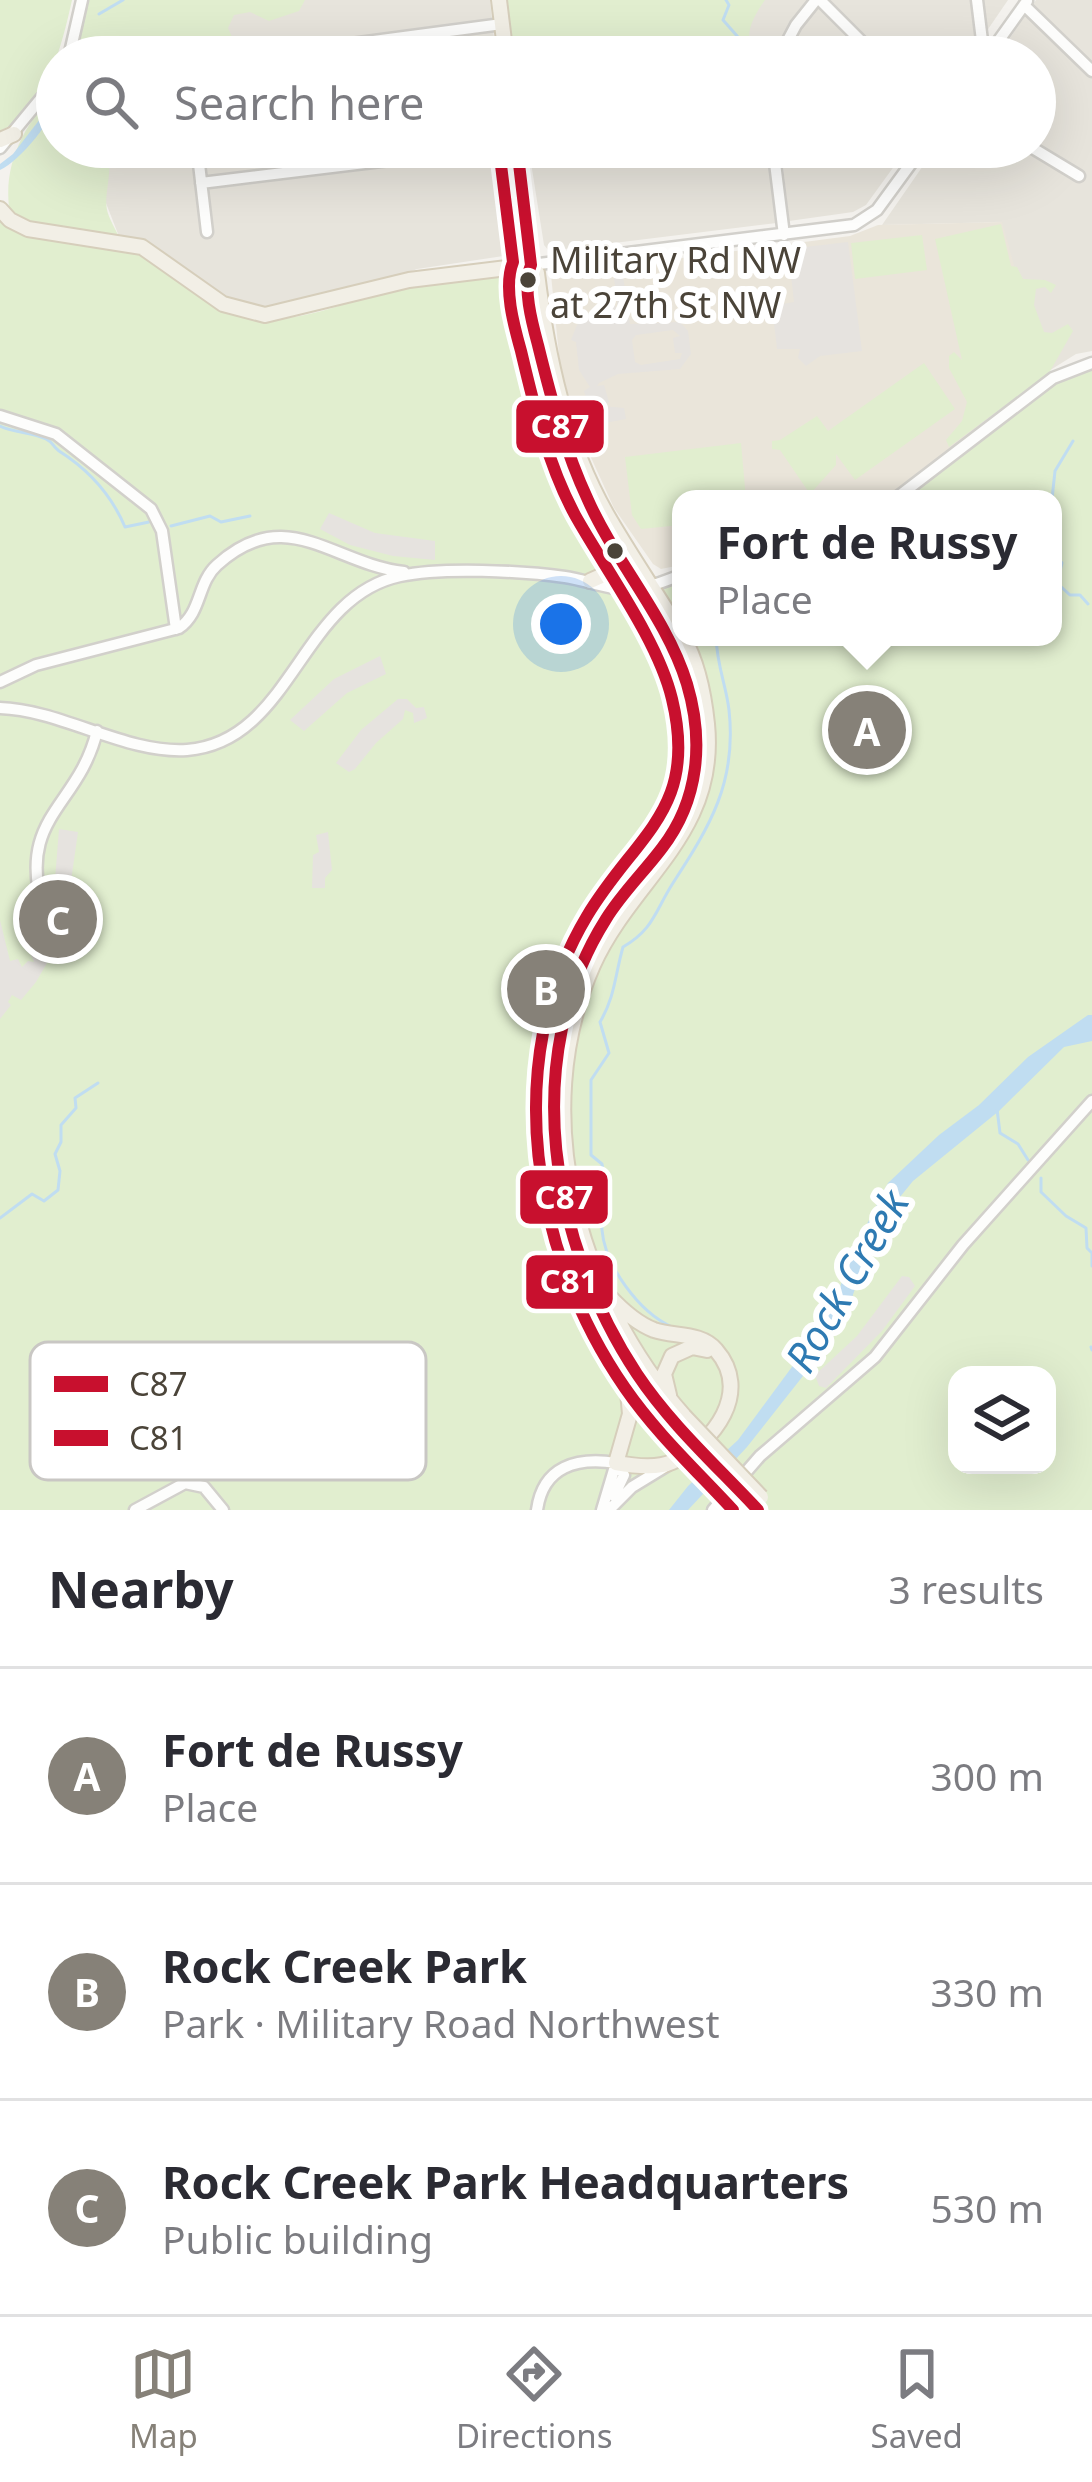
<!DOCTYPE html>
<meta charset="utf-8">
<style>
:root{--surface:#fff;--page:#f2f2f3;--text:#2b2b33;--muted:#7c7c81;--line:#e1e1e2;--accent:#868178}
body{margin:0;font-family:"Noto Sans",sans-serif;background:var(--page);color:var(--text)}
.controls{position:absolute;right:36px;bottom:36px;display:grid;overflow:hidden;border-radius:24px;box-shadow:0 12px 48px #0002}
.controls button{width:108px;height:108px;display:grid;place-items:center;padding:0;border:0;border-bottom:3px solid var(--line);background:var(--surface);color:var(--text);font:60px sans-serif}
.you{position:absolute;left:561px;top:624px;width:42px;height:42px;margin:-30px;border:9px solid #fff;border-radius:50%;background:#1a73e8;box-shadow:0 0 0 18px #1a73e833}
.badge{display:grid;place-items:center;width:78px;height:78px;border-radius:50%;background:var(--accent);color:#fff;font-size:39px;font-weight:700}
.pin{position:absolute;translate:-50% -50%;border:6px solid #fff;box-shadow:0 3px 12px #0006}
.popup{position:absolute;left:672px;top:490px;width:390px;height:156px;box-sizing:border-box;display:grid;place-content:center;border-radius:24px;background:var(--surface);filter:drop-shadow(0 3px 9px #0005);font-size:39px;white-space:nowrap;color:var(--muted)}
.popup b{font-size:45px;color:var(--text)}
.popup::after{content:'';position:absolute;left:50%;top:100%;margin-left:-24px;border:24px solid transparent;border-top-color:var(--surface)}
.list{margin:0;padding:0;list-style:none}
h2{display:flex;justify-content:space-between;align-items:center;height:156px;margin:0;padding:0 48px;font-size:51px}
h2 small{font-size:39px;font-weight:400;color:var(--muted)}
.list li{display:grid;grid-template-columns:78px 1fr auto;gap:36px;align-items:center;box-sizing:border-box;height:216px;padding:0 48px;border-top:3px solid var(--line)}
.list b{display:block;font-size:45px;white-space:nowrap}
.list p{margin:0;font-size:39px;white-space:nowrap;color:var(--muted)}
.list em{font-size:39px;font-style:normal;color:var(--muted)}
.icon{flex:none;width:66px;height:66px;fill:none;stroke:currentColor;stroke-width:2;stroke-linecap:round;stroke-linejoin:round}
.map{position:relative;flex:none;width:1092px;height:1510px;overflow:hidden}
.search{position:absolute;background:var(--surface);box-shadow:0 12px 48px #0002;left:36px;right:36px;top:36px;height:132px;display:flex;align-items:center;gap:30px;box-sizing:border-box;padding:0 42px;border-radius:66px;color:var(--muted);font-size:45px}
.sheet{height:804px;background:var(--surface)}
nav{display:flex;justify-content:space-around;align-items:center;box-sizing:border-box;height:168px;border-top:3px solid var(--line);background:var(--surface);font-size:33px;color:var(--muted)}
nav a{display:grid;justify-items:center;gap:6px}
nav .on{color:var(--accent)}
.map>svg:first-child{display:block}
.residential{fill:#e7e4dc}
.education{fill:#eae5da}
.green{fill:#e1eecf;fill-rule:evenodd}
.parking{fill:#e6e3df;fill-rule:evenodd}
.water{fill:#c0ddf1}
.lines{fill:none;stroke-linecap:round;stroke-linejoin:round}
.stream{stroke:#c0ddf1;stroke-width:3}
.minor-casing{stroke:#d2d0cb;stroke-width:15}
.major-casing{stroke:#d6cebb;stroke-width:18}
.minor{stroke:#fdfdfc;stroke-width:10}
.major{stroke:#f2efe6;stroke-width:14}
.major-bridge-casing{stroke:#d6cebb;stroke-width:18;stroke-linecap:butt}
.major-bridge{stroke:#f2efe6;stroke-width:14}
.bus-1-casing{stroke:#fff;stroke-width:21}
.bus-2-casing{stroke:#fff;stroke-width:21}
.bus-1{stroke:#c8102e;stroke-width:12}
.bus-2{stroke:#c8102e;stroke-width:12}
.bus-dot{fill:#4b4439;stroke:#fff;stroke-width:4.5}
.labels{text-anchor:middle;stroke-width:12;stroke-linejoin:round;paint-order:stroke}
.bus-label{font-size:36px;fill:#4b4439;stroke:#fff;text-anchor:start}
.water-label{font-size:42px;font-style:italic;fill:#2e7ab2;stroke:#fff}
.key{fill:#fff;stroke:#c9c7c4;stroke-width:3}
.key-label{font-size:33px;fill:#4b4439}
.line-badge{stroke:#fff;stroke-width:4.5}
.badge-label{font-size:33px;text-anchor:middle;font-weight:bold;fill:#fff}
</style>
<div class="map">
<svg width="1092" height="1510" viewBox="0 0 1092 1510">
<rect width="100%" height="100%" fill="#f4f2ee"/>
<!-- residential -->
<path class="residential" d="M280 0H490L496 57H240L224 25 233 12Z
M763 0H1008L969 57H761L739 43Z
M1036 0H1092V351L1076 354 1044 374 1001 222 882 225 936 147H1035V57H997Z
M101 147H184L200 159V147H506L517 254 417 269 370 287 281 310 244 308 120 239 99 185Z
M550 147H768L777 223 549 251 544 245 529 150Z
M781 147H908L866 205 853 212 789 221Z"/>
<!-- education -->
<path class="education" d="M1002 222 1044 374 886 499H681V565L661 569 653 564 614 508 578 429 560 365 551 275 850 236 878 225Z"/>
<!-- green -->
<path class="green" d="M0 0H72C62 45 47 109 0 131Z
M85 0H305L299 11 269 21 250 12 234 15 228 28 241 57H74Z
M507 0H765C752 18 739 42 761 57H514Z
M57 88V147H155V153L109 159C111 178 104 196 107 210 109 219 116 230 120 239L67 232 11 219C0 167 23 127 57 88Z
M0 218C30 252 93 237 133 250 172 262 193 302 233 314 289 332 350 299 405 286 437 279 473 278 506 274L518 280 522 326 550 426 579 496 633 602 681 581V637H1053V499H901L1056 380 1092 367V1510H0ZM957 1375H1047V1465H957Z
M1001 224 1011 266 1017 267 1023 279 1045 280 1056 285 1051 293 1045 287 1036 289 1034 305 1044 332 1052 333 1068 324 1073 331 1049 373 949 447 946 440 962 421 967 402 949 368V356L954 352 962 360 935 239Z
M922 235 927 270 855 279 851 243Z
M924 363 955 409 855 480 836 454V465L810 494 780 450 772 449V441L780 440 817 416 828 431Z
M741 443 746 499H681V525L641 529 632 515 625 457Z"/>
<!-- parking -->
<path class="parking" d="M848 242 862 351 820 356 806 366 798 358 800 349H777L772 306 794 302 788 249Z
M622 269 630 324 680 322 688 331 691 354 680 369 618 374 599 383 597 386 604 385 609 402 603 406 624 408 626 419 605 423 603 416 592 418 584 391 590 387 579 370 576 342 571 340 577 325 591 312 614 304 618 310 613 270ZM673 330 680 336 673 338 675 353H682L680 359 641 365 635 362 632 340 636 335Z
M329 513 375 533 435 541V560L393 556 350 545 320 529Z
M380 656 386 674 347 693 304 731 290 720 334 679Z
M398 699H407L416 708 424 707 427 718 414 723 413 713 405 710 403 719 376 743 355 769 349 772 336 763 361 730Z
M59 829 78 832 70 888 54 892Z
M328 832 332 870 325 878V888H312L313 855 319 852 316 835Z
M72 919 80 943 45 956 47 963 36 982 21 1000 12 995 8 1002 11 1005 0 1019V920L10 961 18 959 22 967 28 961 34 962 22 934Z
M902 1276 909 1277 915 1286 882 1331 826 1388 819 1386 815 1375 857 1336Z"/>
<!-- water -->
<path class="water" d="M57 97C56 118 20 161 0 170V164L13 154Z
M1088 1015H1092V1041L1064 1047 999 1111 913 1181 891 1208 861 1270 850 1304 814 1362 747 1447 688 1510H669L688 1486 738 1440 814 1337 838 1294 849 1259 888 1183 939 1135 979 1105 1028 1057Z"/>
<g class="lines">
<!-- stream -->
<path class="stream" d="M726 0 729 5 723 20 738 37 744 57
M99 14 123 0
M0 426C15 433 32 432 46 439 54 443 52 446 59 451 89 470 111 494 125 527L149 522
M1052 499 1055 471 1073 441
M171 526 210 516 221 522 250 516
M1053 552 1062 563 1057 583 1070 595H1080L1088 604
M997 1109 1000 1133 1018 1144 1028 1160
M1041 1178V1192L1066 1216 1086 1228 1087 1248 1092 1253
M0 1218 32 1194 44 1201 58 1190 60 1171 55 1154 61 1142V1125L76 1108 75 1098 98 1083
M1092 1254V1266
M672 1327C639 1312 605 1266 602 1230 601 1219 605 1212 606 1202 607 1190 604 1176 602 1164L591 1155V1080L609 1053 600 1022C615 997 615 975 623 947 654 929 655 911 673 883 710 826 737 782 729 710 726 685 717 666 716 637
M1091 1347 1092 1350"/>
<!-- minor casing -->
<g class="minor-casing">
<path id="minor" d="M820 0 877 57
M977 0 984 57
M1024 5 1092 71
M69 57 82 0
M252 57 502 24
M779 57 796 25 816 0
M987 57 1027 1
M197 147 207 232
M773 147 784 235
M1031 147 1079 176
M0 148 57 79
M201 183 497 147
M531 265 854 225 877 210 923 147
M0 416 56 434 151 509 162 531 176 629
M895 499 1053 378 1092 363
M0 682 36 665 179 628C202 612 197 583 217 565 286 502 333 564 404 572
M0 708C62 710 126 754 187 750 292 742 300 597 400 576 442 567 522 571 565 577 587 580 615 592 637 589 652 587 667 580 681 575
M44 913C15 816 78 809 97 731
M614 1496 624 1475 616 1463
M135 1510 185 1483 204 1487 223 1510
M537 1510C543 1466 577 1457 616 1463
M602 1510 616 1463
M609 1510 632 1487 668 1465
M713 1510 760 1456 875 1357 963 1245 1092 1101"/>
</g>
<!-- major casing -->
<g class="major-casing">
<path id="major" d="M499 0 506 57
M0 140 14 134
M517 147 531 265 537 273C547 355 565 442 607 515 630 555 657 594 681 634
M0 209 10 220 28 229 142 247 223 304 265 315 409 280 531 265
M531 265 527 274C534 352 555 430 588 501 625 578 694 649 698 738 701 824 642 861 601 927 504 1084 563 1292 677 1423
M590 581 608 573 614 550
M683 637C698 663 704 695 707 724 718 834 633 877 593 965 526 1116 579 1297 684 1416
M609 1296C622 1310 636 1323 654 1330 674 1337 701 1332 716 1350 752 1391 715 1443 672 1462 657 1469 633 1466 616 1463L630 1414 625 1359
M669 1395 664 1374 672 1356 692 1347 707 1350"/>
</g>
<!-- minor -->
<use href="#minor" class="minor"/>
<!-- major -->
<use href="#major" class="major"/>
<!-- major-bridge casing -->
<g class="major-bridge-casing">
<path id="major-bridge" d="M684 1416 761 1497
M677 1423 753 1505"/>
</g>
<!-- major-bridge -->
<use href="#major-bridge" class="major-bridge"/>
<!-- bus-1 casing -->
<g class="bus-1-casing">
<path id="bus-1" d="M517 147 531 265C522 286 532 323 538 345 551 398 565 451 588 500 616 563 667 618 687 684 704 741 699 800 662 848 644 872 622 893 606 919 518 1058 551 1244 637 1374 671 1425 717 1466 758 1510"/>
</g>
<!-- bus-2 casing -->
<g class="bus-2-casing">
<path id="bus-2" d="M499 149 513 262C503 287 514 326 521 351 534 406 548 465 575 515 605 569 658 640 672 699 699 810 636 834 587 916 500 1061 532 1254 625 1388 656 1433 696 1470 733 1510"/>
</g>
<!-- bus-1 -->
<use href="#bus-1" class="bus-1"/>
<!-- bus-2 -->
<use href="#bus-2" class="bus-2"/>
</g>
<!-- markers -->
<g class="bus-dot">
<circle cx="528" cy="280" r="10"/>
<circle cx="615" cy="551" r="10"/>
</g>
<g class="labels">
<!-- bus labels -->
<g class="bus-label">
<text x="550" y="273">Military Rd NW<tspan x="550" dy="45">at 27th St NW</tspan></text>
</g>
<!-- water labels -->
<g class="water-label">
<text transform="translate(847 1281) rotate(-60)" y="15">Rock Creek</text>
</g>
</g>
<!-- legend -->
<rect x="30" y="1342" width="396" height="138" rx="18" class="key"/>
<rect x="54" y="1376" width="54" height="16" fill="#c8102e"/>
<rect x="54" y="1430" width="54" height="16" fill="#c8102e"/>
<g class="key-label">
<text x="129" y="1396">C87</text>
<text x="129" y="1450">C81</text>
</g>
<g class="line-badge">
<rect x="514" y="398" width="92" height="57" rx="12" fill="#c8102e"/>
<rect x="518" y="1168" width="92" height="58" rx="12" fill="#c8102e"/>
<rect x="524" y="1253" width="91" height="58" rx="12" fill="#c8102e"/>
</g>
<g class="badge-label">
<text x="560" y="438">C87</text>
<text x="564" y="1209">C87</text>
<text x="569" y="1293">C81</text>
</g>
</svg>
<div class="controls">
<button><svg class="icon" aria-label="layers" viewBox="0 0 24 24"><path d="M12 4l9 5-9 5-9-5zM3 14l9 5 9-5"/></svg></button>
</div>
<div class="you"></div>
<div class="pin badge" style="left:867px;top:730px">A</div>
<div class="popup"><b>Fort de Russy</b>Place</div>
<div class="pin badge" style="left:546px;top:989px">B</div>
<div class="pin badge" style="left:58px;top:919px">C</div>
<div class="search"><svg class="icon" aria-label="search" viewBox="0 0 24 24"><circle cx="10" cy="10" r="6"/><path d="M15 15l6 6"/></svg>Search here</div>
</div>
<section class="sheet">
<h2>Nearby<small>3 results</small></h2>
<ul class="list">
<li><span class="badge">A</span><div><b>Fort de Russy</b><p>Place</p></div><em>300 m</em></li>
<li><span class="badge">B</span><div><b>Rock Creek Park</b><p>Park · Military Road Northwest</p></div><em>330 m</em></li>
<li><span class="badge">C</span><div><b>Rock Creek Park Headquarters</b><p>Public building</p></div><em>530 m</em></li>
</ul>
</section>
<nav>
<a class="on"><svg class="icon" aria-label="map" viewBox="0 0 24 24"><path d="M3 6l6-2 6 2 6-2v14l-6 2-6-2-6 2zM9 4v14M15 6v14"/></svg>Map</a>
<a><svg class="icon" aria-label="directions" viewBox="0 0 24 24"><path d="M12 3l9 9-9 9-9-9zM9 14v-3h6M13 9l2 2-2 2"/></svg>Directions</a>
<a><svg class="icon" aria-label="saved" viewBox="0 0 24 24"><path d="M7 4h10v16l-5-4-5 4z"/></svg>Saved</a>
</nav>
